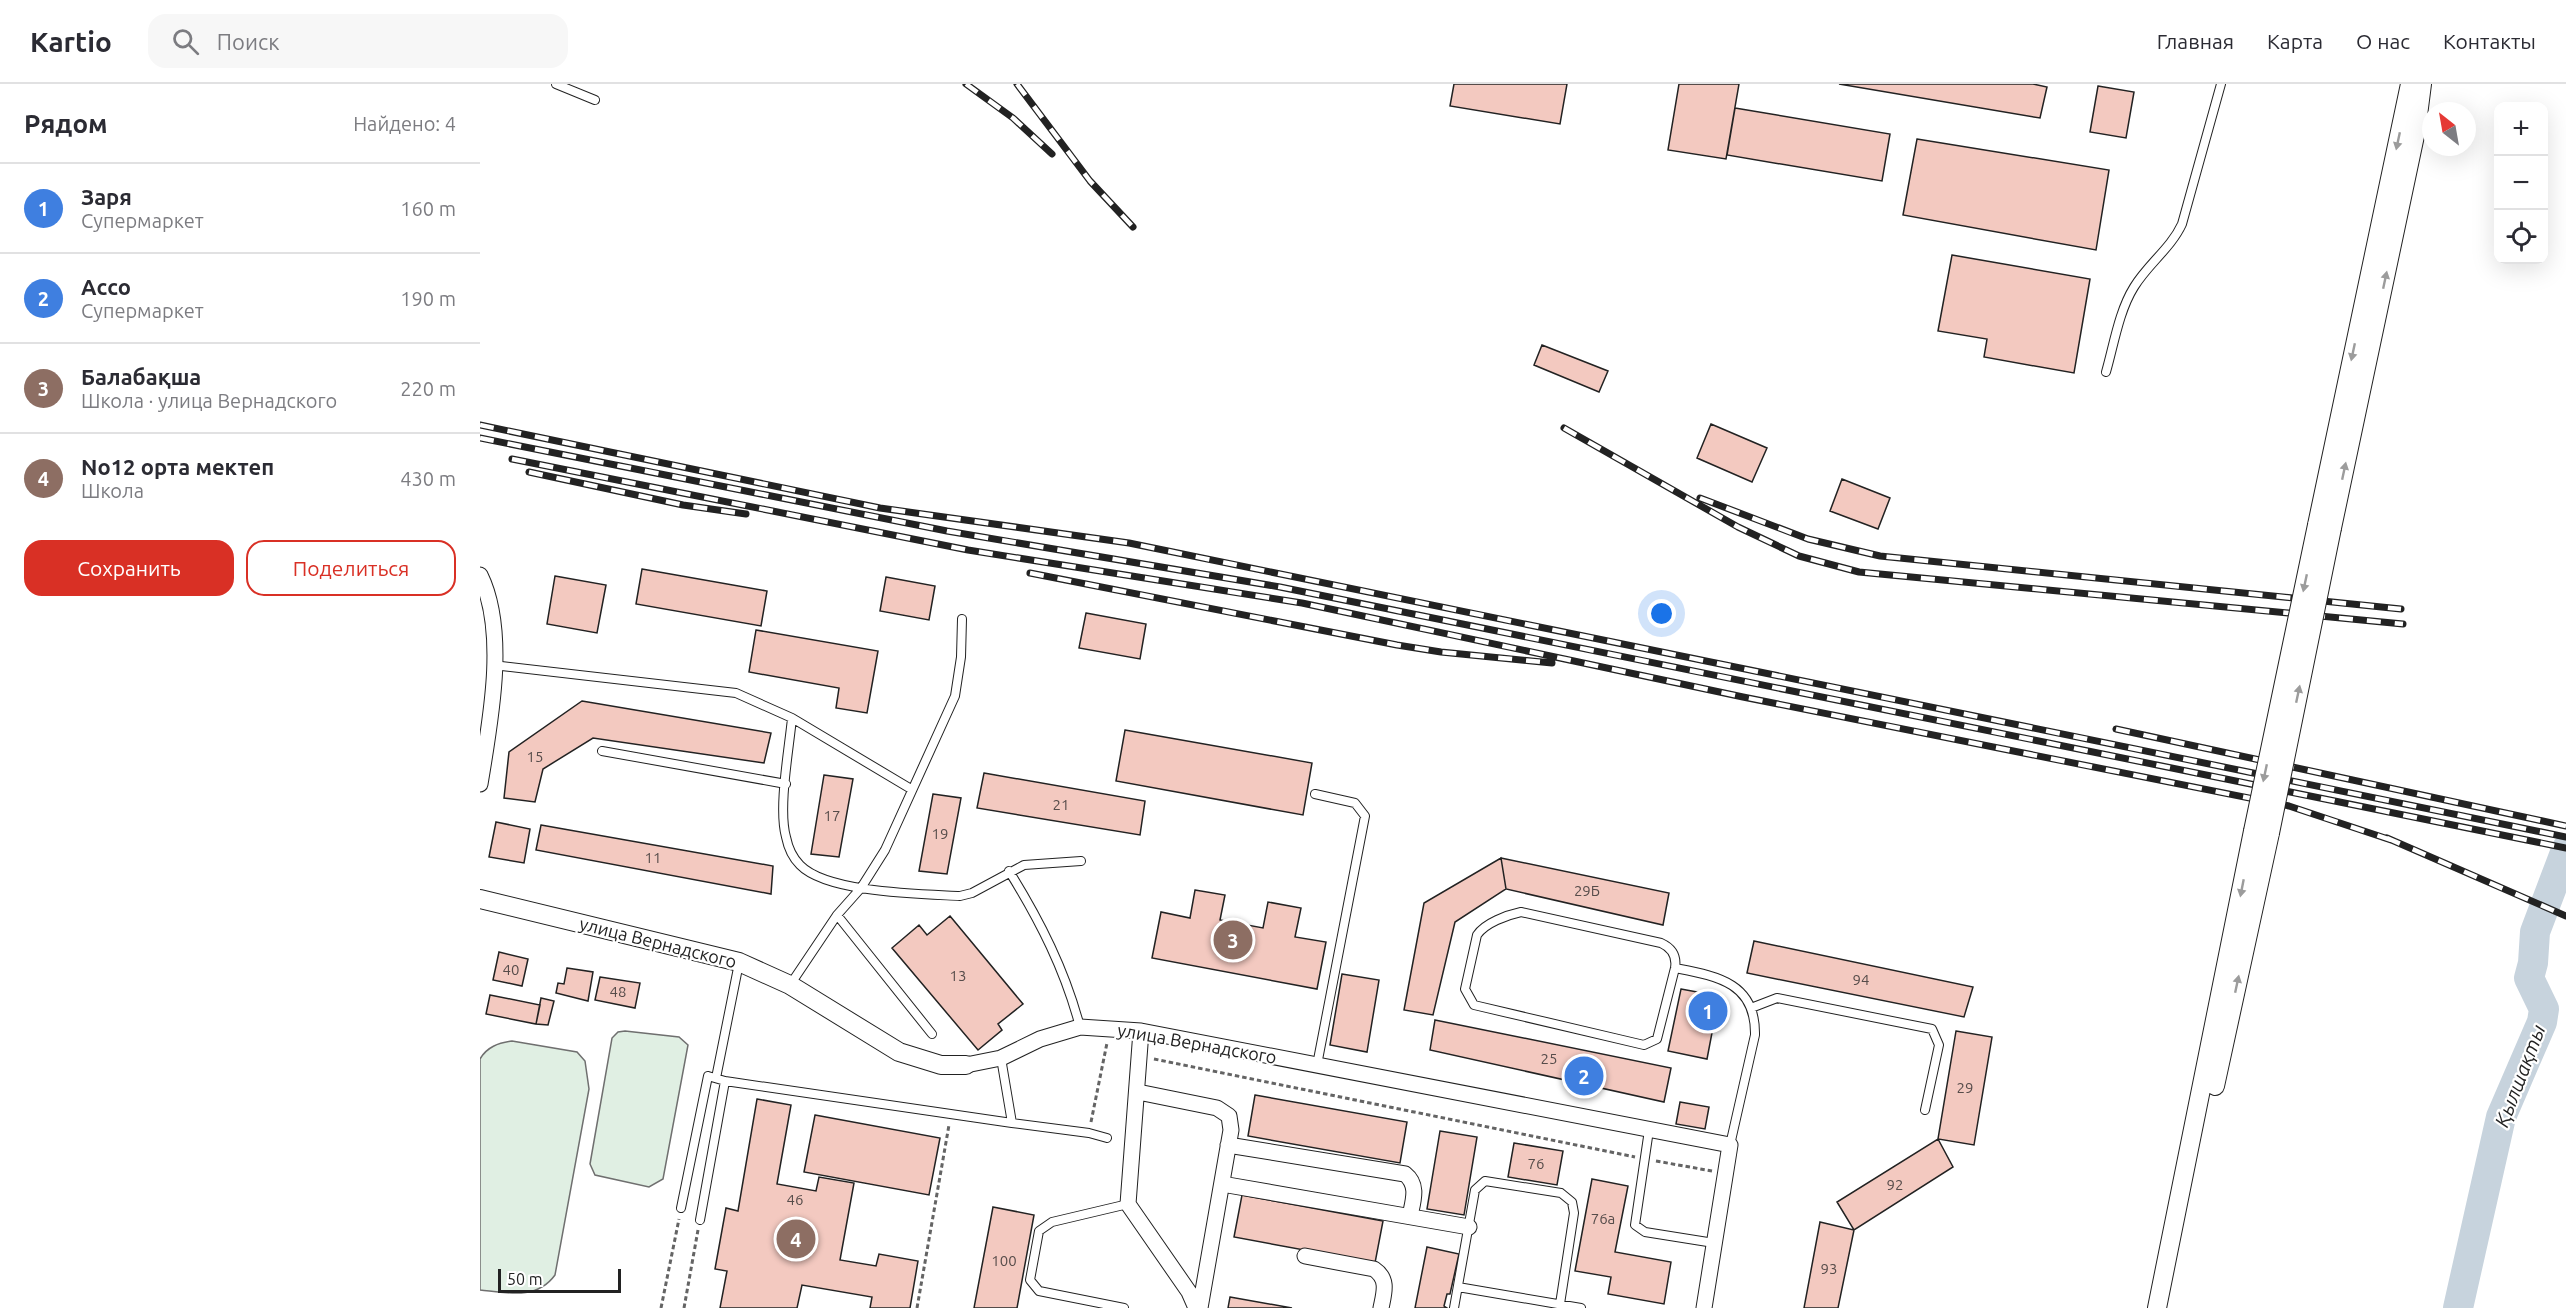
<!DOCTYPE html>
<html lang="ru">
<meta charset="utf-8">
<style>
:root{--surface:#fff;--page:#f7f7f7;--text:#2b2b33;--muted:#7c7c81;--line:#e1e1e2;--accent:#d93025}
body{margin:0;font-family:Ubuntu,sans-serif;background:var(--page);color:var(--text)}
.controls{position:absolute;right:18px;top:18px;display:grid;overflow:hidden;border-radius:12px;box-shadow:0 6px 24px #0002}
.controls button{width:54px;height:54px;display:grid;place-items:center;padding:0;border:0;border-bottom:2px solid var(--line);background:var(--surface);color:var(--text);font:30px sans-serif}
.compass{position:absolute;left:1942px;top:18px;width:54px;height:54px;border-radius:50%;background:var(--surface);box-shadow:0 6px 24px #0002;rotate:329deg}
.scale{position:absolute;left:18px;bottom:15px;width:123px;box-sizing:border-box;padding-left:6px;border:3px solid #222;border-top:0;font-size:16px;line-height:21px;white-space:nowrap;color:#222;-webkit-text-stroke:4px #fff;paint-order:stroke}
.you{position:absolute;left:1182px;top:530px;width:21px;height:21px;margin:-15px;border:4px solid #fff;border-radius:50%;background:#1a73e8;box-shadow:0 0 0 9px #1a73e833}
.badge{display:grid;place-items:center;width:39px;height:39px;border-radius:50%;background:var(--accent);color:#fff;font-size:20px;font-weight:700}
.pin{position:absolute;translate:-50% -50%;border:3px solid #fff;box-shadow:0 2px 6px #0006}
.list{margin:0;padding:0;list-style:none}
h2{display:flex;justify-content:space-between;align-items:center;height:78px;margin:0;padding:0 24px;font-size:26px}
h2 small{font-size:20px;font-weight:400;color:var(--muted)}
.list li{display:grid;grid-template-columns:39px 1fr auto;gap:18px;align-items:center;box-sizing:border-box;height:90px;padding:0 24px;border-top:2px solid var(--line)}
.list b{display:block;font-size:22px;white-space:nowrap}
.list p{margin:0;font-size:20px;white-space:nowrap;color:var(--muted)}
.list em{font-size:20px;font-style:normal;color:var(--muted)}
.actions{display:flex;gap:12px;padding:18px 24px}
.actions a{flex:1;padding:14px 0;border:2px solid var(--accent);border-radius:18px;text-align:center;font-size:21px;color:var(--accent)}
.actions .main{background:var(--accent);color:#fff}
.icon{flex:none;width:33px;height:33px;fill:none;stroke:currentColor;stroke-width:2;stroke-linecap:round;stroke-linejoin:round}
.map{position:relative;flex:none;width:2086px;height:1224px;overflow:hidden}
header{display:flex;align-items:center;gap:36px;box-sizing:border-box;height:84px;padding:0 30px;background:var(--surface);border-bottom:2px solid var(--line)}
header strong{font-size:28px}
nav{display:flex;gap:33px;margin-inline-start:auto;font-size:21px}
.search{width:420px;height:54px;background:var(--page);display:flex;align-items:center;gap:15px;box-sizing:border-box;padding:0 21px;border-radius:18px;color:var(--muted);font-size:22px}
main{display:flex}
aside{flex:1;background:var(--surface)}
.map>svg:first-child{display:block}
.green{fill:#e0efe3;stroke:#6f6f6f;stroke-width:1.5}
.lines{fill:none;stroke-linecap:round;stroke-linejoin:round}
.river{stroke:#c7d3dd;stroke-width:30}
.building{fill:#f3c9c0;stroke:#222;stroke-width:1.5}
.service-casing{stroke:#222;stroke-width:10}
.minor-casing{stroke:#222;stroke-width:17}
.tertiary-casing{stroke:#222;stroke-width:20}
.path{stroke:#646464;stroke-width:3;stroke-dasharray:4.5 3;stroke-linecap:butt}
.service{stroke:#fff;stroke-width:8}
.minor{stroke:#fff;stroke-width:15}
.tertiary{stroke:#fff;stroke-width:18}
.rail-casing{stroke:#222;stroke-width:7}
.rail{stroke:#fff;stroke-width:4.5;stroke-dasharray:14;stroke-linecap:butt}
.tertiary-bridge-casing{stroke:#222;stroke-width:20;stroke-linecap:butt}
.tertiary-bridge{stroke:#fff;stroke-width:18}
.oneway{fill:#9c9c9c}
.labels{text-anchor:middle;stroke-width:4.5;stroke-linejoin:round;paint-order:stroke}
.number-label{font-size:15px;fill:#564c4a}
.street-label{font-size:18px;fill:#222;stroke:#fff}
.water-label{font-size:20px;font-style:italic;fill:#222;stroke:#fff}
</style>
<header>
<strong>Kartio</strong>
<div class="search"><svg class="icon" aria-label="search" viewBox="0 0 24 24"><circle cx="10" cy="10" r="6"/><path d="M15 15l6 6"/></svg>Поиск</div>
<nav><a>Главная</a><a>Карта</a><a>О нас</a><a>Контакты</a></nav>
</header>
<main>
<aside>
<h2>Рядом<small>Найдено: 4</small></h2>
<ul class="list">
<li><span class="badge" style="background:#3f7fe0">1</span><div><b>Заря</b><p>Супермаркет</p></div><em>160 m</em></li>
<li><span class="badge" style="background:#3f7fe0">2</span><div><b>Ассо</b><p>Супермаркет</p></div><em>190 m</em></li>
<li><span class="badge" style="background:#8d6e63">3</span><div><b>Балабақша</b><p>Школа · улица Вернадского</p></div><em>220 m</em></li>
<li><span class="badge" style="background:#8d6e63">4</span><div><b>No12 орта мектеп</b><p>Школа</p></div><em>430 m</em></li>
</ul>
<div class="actions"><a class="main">Сохранить</a><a>Поделиться</a></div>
</aside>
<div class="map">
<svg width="2086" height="1224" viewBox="0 0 2086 1224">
<rect width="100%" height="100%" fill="#fff"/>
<!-- green -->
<path class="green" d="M145 947 199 953 208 961 183 1095 169 1103 115 1091 110 1080 132 954 138 948Z
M32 957 97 968 105 977 109 1005 75 1191C57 1216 28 1209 0 1206V975C7 963 18 959 32 957Z"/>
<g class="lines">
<!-- river -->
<path class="river" d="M1978 1224 2021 1033 2062 938 2064 925 2049 894 2053 879 2055 848 2086 766"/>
</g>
<!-- building -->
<path class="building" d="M974 0H1087L1080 40 970 22Z
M1199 0H1259L1246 75 1188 66Z
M1359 0H1553L1567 3 1560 34Z
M1618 2 1654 8 1646 54 1610 48Z
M1255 24 1410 50 1402 97 1247 71Z
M1437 55 1629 86 1616 166 1423 131Z
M1472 171 1610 195 1594 289 1504 273 1507 255 1458 247Z
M1062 261 1128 287 1119 308 1054 281Z
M1231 340 1287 364 1272 398 1217 374Z
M1362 395 1410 414 1398 445 1350 427Z
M162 485 287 507 281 542 156 520Z
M75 492 126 501 117 549 67 540Z
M406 493 455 502 449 536 400 527Z
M606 529 666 540 660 575 599 564Z
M276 546 398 567 387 629 356 624 359 604 269 588Z
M102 617 291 649 284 679 113 654 63 685 55 718 24 714 29 668Z
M645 646 832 679 823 731 636 697Z
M504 689 665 717 660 751 497 724Z
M344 691 373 695 359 773 331 770Z
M453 710 481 714 467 790 439 787Z
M16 738 50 745 44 779 9 773Z
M61 741 293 782 291 810 56 766Z
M1021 774 1026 805 975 838 953 931 924 926 944 819Z
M1021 774 1189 809 1183 841 1026 805Z
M715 806 745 811 740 836 783 844 788 818 821 824 815 853 846 858 837 905 672 874 681 828 710 834Z
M470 832 543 920 518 940 522 946 498 966 412 864 439 841 447 851Z
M1274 857 1493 903 1484 933 1267 889Z
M19 868 48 875 42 902 13 896Z
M87 884 113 888 108 917 76 909 78 899 84 900Z
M862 890 899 896 887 968 850 961Z
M120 893 160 899 155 924 115 916Z
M1201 905 1239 912 1227 975 1188 967Z
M10 911 60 921 56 940 6 930Z
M61 914 74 917 68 941 56 940Z
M955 936 1191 984 1184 1018 950 966Z
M1476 947 1512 953 1494 1061 1458 1055Z
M775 1011 927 1038 920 1079 768 1052Z
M277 1015 311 1021 297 1100 336 1107 339 1093 374 1099 360 1176 396 1182 399 1170 438 1177 430 1224H390L392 1213 322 1201 317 1224H240L247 1187 235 1185 246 1124 258 1127Z
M1200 1018 1229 1023 1225 1045 1196 1040Z
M335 1031 460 1054 449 1111 324 1088Z
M960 1047 997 1053 984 1131 947 1125Z
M1458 1055 1473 1083 1374 1146 1357 1118Z
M1034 1059 1083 1067 1077 1101 1028 1093Z
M1112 1095 1148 1102 1135 1168 1191 1178 1184 1220 1128 1210 1131 1193 1095 1187Z
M762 1111 903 1137 895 1179 754 1153Z
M513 1123 554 1131 537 1224H494Z
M1340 1138 1374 1146 1358 1224H1324Z
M947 1163 979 1170 970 1210H967L964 1222 967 1224H935Z
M750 1213 812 1224H748Z"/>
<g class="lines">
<!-- service casing -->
<g class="service-casing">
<path id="service" d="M76 0 115 16
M1626 288C1634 260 1639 227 1654 203 1668 180 1691 164 1702 140L1741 0
M13 581 256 609 312 634
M122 667 306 700
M431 705 312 634C309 666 298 724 306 753 308 763 313 774 320 781 347 809 442 810 480 812L492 809 544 781 601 777
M835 710 875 719 885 732 837 981
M529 787C560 837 585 886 600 943
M1041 828 1181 859C1192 864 1197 872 1195 884L1177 955 1164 961 994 921 985 905 997 851C1005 839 1027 831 1041 828Z
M357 831 452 950
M1195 884C1236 892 1276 898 1275 951L1250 1061
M310 901 357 831 381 804 405 766 475 612 481 573 482 535
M1271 924 1297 914 1452 945 1459 961 1445 1026
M521 974 532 1039 609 1049 627 1054
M236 994 259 879
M1169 1046 1155 1141 1165 1148 1234 1159
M201 1124 228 992 245 997 532 1039
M220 1136 245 997
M978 1203 1101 1224
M644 1224 559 1207 550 1196 559 1147 572 1138 648 1120
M974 1224 995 1106 1005 1097 1081 1109 1092 1118 1094 1129 1080 1220"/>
</g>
<!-- minor casing -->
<g class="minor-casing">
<path id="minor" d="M0 491C28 548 10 639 0 700
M661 947 648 1120 709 1208 716 1224
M486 981 521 974 560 955 600 943 661 947 1250 1061 1224 1224
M658 1008 737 1024 749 1032 751 1046 720 1224
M748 1061 925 1090C939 1101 933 1117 930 1132
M742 1100 989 1143
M825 1172 894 1185C909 1195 904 1209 901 1224"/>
</g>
<!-- tertiary casing -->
<g class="tertiary-casing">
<path id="tertiary" d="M1837 441 1930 0
M1852 444 1936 47 1942 0
M0 815 259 878 310 901 419 968 461 981H486
M1735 1002 1790 749
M1677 1224 1773 747"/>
</g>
<!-- path -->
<path class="path" d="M674 975 1155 1073
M611 1038 627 959
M1176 1077 1232 1087
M181 1224 199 1135
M204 1224 218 1146
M437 1224 469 1041"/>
<!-- service -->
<use href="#service" class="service"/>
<!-- minor -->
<use href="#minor" class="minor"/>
<!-- tertiary -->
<use href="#tertiary" class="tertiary"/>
<!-- rail casing -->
<g class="rail-casing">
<path id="rail" d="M486 0 533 34 572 70
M537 0 610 97 653 143
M0 341 400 424 649 459 2086 753
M1084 344 1258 443 1319 472 1379 488 1923 540
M0 354 467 447 800 503 2086 764
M32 375 488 466 822 519 1263 613 1809 722 1914 757
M49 388 203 421 266 430
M1220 414 1328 455 1400 472 1921 525
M550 489 917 561 961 568 1072 579
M1636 645 2086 742
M1907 754 2086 832"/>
</g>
<!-- rail -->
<use href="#rail" class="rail"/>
<!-- tertiary-bridge casing -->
<g class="tertiary-bridge-casing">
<path id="tertiary-bridge" d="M1773 747 1837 441
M1790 749 1852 444"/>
</g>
<!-- tertiary-bridge -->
<use href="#tertiary-bridge" class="tertiary-bridge"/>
</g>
<!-- one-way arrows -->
<defs><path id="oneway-solid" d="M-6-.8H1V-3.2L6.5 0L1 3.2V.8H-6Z" transform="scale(1.5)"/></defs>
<g class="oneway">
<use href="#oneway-solid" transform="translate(1918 57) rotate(102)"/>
<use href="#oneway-solid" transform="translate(1905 196) rotate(-78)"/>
<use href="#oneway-solid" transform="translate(1873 268) rotate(102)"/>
<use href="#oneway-solid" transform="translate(1864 387) rotate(-78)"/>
<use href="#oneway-solid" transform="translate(1825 499) rotate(102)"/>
<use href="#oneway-solid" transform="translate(1818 610) rotate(-78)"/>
<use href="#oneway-solid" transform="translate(1785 689) rotate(102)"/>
<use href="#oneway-solid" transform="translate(1762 804) rotate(101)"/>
<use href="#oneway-solid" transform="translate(1757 900) rotate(-78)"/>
</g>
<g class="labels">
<!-- number labels -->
<g class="number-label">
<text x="55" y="678">15</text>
<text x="581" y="726">21</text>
<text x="352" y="737">17</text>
<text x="460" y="755">19</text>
<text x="173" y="779">11</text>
<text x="1107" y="812">29Б</text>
<text x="31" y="891">40</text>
<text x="478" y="897">13</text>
<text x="1381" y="901">94</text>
<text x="138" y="913">48</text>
<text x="1069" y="980">25</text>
<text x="1485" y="1009">29</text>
<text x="1056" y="1085">76</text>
<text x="1415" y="1106">92</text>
<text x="315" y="1121">46</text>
<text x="1123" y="1140">76а</text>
<text x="524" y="1182">100</text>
<text x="1349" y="1190">93</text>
</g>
<!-- street labels -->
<g class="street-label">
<text transform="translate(178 859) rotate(14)" y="6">улица Вернадского</text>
<text transform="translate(717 960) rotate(10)" y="6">улица Вернадского</text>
</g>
<!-- water labels -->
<g class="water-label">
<text transform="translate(2040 992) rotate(-69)" y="7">Қылшақты</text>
</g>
</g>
</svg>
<div class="controls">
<button>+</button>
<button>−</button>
<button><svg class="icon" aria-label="locate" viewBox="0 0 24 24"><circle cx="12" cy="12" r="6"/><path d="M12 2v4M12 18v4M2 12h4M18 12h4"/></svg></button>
</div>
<svg class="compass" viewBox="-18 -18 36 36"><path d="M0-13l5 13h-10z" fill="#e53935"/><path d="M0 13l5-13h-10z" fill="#7c7c81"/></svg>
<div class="scale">50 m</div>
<div class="you"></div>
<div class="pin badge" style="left:1228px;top:927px;background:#3f7fe0">1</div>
<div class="pin badge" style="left:1104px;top:992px;background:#3f7fe0">2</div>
<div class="pin badge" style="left:753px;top:856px;background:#8d6e63">3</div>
<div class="pin badge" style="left:316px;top:1155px;background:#8d6e63">4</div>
</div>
</main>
